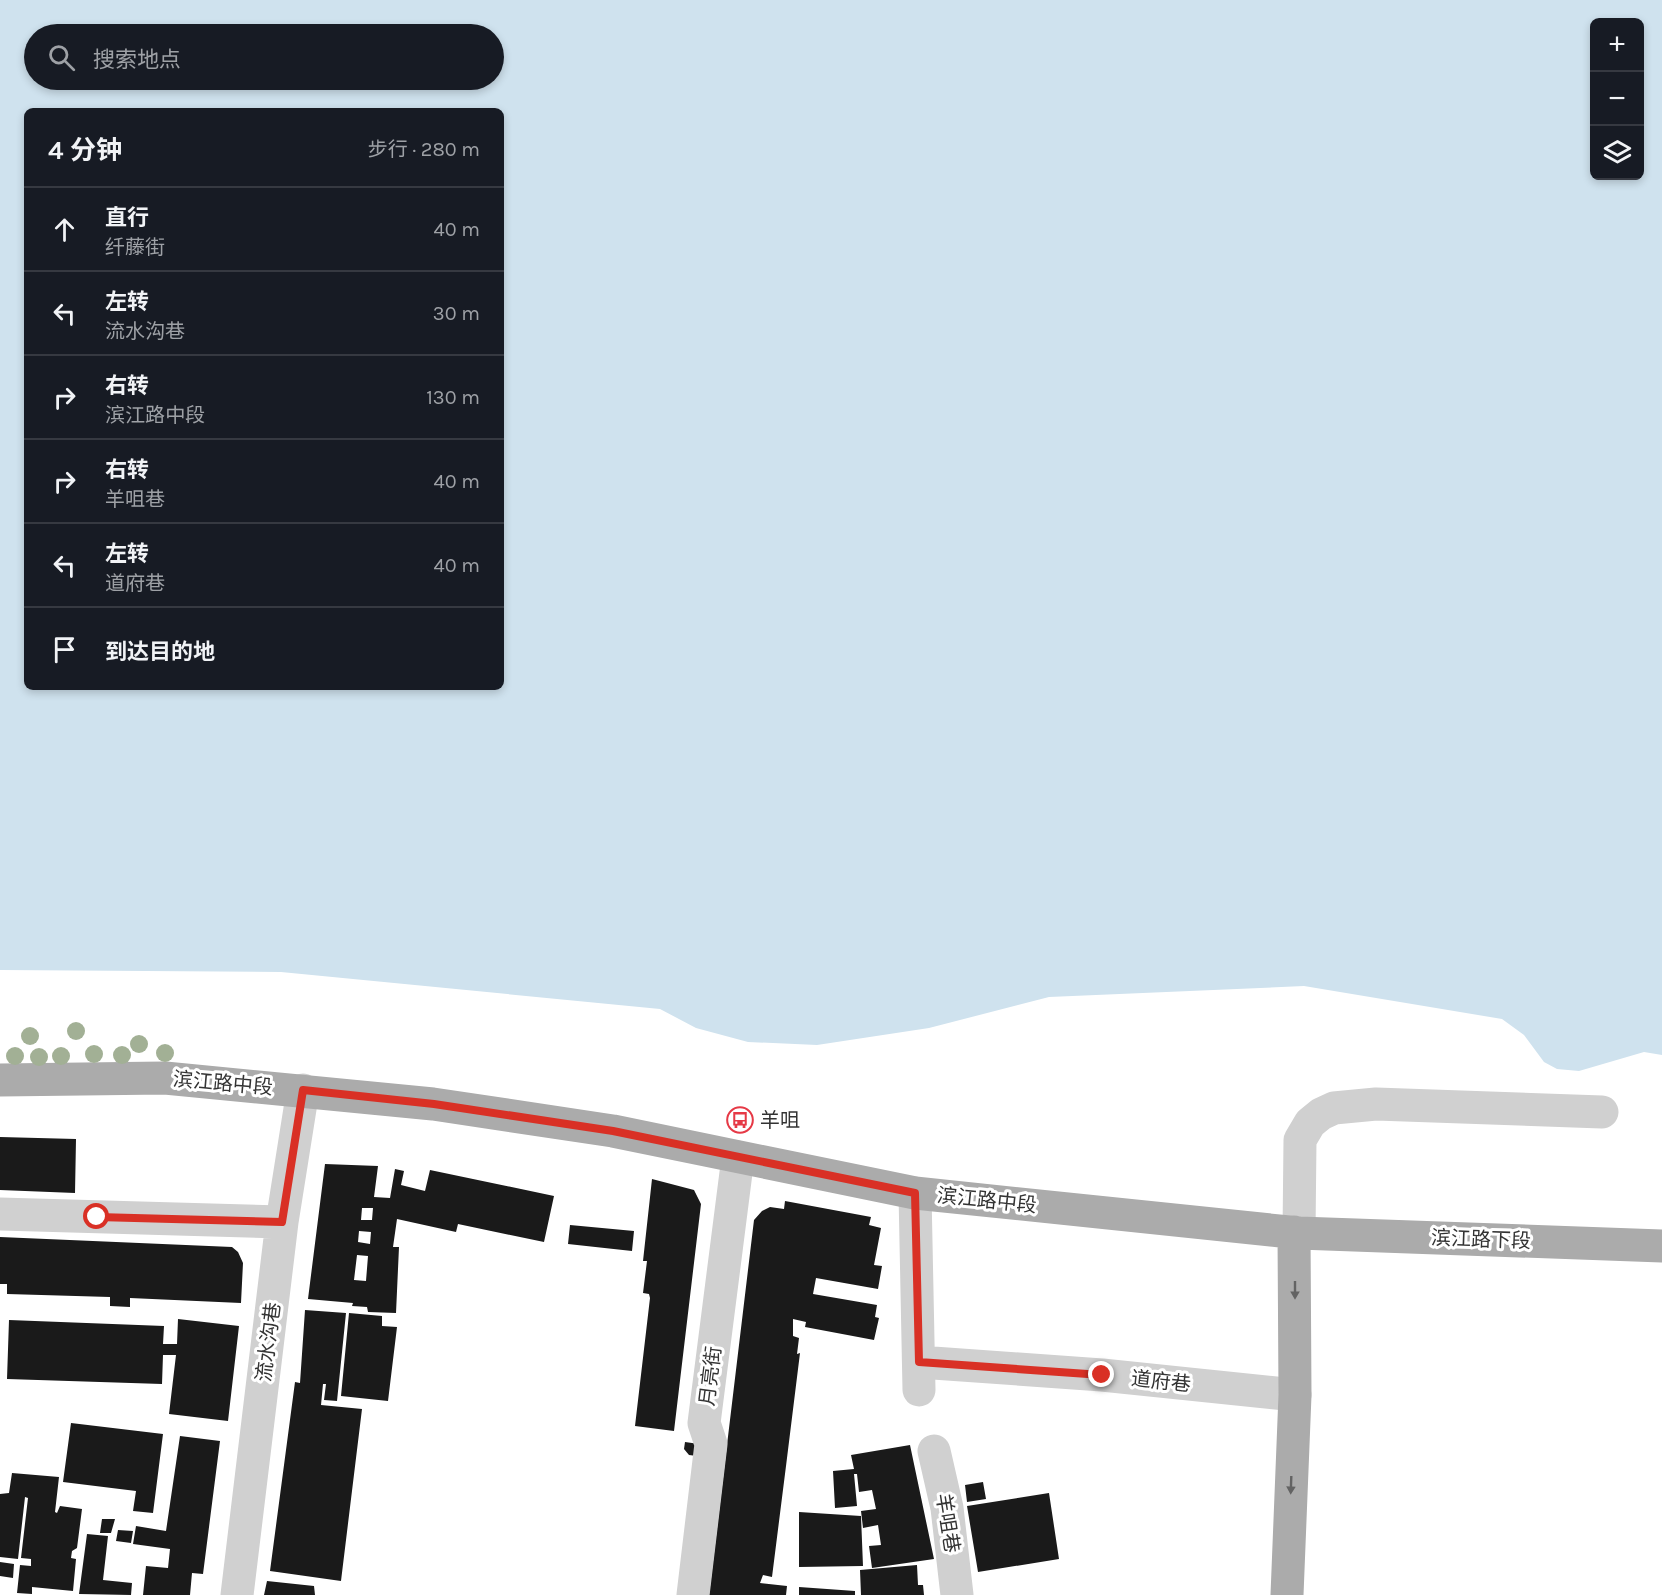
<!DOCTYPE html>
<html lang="zh">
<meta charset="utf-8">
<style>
:root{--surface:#171b24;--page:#242831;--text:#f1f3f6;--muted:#9ea1a6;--line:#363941}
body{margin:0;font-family:Karla,"Noto Sans SC",sans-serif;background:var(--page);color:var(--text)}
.controls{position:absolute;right:18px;top:18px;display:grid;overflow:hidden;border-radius:9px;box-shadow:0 3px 9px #0003}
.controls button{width:54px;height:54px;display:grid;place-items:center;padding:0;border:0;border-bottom:2px solid var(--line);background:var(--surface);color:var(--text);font:30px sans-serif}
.stop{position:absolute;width:18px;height:18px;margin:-14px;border:4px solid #d93025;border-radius:50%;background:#fff}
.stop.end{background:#d93025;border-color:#fff;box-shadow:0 2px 6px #0008}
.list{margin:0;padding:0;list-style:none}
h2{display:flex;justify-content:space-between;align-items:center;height:78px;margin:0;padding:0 24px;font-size:26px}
h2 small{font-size:20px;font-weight:400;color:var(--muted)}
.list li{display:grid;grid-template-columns:39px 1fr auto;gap:18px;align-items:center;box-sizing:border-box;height:84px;padding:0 24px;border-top:2px solid var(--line)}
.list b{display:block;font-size:22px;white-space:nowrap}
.list p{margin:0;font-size:20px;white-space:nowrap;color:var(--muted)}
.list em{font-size:20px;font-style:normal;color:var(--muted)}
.icon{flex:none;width:33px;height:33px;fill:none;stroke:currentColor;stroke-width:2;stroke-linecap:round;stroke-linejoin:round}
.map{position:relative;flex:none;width:1662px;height:1595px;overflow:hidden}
.search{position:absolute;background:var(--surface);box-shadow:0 3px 9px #0003;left:24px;top:24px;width:480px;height:66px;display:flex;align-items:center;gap:15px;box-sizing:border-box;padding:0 21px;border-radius:33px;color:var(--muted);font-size:22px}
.panel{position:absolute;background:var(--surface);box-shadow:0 3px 9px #0003;left:24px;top:108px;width:480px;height:582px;border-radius:9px}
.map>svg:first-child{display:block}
.water{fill:#cfe2ee;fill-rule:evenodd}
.building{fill:#1a1a1a;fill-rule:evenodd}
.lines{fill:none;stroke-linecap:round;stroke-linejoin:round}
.minor{stroke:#d0d0d0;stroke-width:33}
.major{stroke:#ababab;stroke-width:33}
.tree{fill:#a2b095}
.oneway{fill:#636363}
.route{stroke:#d93025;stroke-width:8}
.labels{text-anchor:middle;stroke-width:6;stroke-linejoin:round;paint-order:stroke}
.street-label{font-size:20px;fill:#333;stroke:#fff}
.poi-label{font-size:20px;fill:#333;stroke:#fff;text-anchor:start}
</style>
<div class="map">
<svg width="1662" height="1595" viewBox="0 0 1662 1595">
<rect width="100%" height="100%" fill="#fff"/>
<!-- water -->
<path class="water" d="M0 0H1662V1055L1644 1052 1579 1071 1557 1069 1544 1062 1524 1035 1502 1019 1304 986 1049 997 929 1028 817 1045 748 1042 696 1028 660 1009 281 972 0 970ZM1594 22H1640V176H1594ZM34 34H494V80H34ZM27 111H501V687H27Z"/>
<!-- building -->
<path class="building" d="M0 1137 76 1139 75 1193 0 1190Z
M325 1164 378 1166 374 1197 390 1198 395 1169 404 1171 401 1185 425 1191 430 1170 554 1196 544 1242 458 1224 456 1232 397 1219 393 1247H399L396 1313 368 1312 367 1307 352 1306 353 1303 308 1299ZM362 1208H373L372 1220H361ZM359 1231 371 1232 370 1244 358 1242ZM357 1255 368 1256 366 1281 354 1280Z
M652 1179 694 1190 701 1204 674 1431 635 1426 650 1298 649 1294 643 1293 647 1261H643Z
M785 1201 871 1217 869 1225 881 1228 874 1265 882 1266 878 1289 816 1278 813 1294 877 1305 875 1317 879 1318 874 1340 805 1327 806 1322 793 1319V1336L799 1338 797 1354 800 1353 786 1466 772 1577 763 1575 760 1583 787 1586 786 1595H709L754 1220 762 1211 770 1207 784 1209Z
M570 1225 634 1231 632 1251 568 1244Z
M0 1237 232 1247 238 1252 243 1263 241 1303 130 1298V1307L110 1306V1297L7 1294V1284H0Z
M305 1310 346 1313 337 1401 324 1400 326 1384H323L321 1405 362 1409 341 1581 270 1571 295 1382 300 1383Z
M349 1313 382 1316V1326L397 1327 388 1401 341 1396Z
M178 1319 239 1326 228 1421 169 1414 176 1355H163L162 1384 7 1379 9 1320 164 1326 163 1344H177Z
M71 1423 163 1434 153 1513 133 1511 136 1491 63 1482Z
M180 1436 220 1441 203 1574 192 1573 190 1595H143L146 1566 168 1568 170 1549 133 1544 136 1526 166 1531Z
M685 1442 699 1444 697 1456 689 1455 684 1449Z
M910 1445 934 1559 872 1568 869 1546 881 1545 878 1525 863 1528 861 1511 876 1509 872 1490 859 1492 857 1474H854L857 1506 835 1508 833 1471 854 1469 851 1455Z
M12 1473 59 1477 55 1512 57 1513 60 1506 82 1509 77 1548 72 1551 71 1558 76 1559 73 1591 32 1587V1594L17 1593 20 1565 31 1566V1559L21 1558 28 1498 25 1497 18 1559 0 1557V1494L9 1493Z
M983 1482 986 1499 967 1502 965 1485Z
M1049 1493 1059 1559 978 1572 967 1506Z
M799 1512 861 1516 863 1566 799 1567Z
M102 1519H115L111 1533H100Z
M118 1530 133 1531 131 1543 116 1541Z
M87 1534 108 1536 103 1580 132 1583 131 1595 79 1594Z
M0 1562 14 1564 13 1578 0 1576Z
M917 1565 918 1585H923L924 1595H861L860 1570Z
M267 1581 314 1586 315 1595H264Z
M799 1587 855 1591V1595H799Z"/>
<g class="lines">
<!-- minor -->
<path class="minor" d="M915 1193 919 1390
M0 1214 282 1222
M1299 1233 1300 1140 1310 1123 1321 1114 1334 1108 1376 1104 1602 1112
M919 1362 1102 1375 1295 1395
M934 1451 947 1508 957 1595
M237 1595 282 1222 303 1090
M693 1595 711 1444 704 1423 738 1157"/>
<!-- major -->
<path class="major" d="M0 1080 165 1078 433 1104 613 1131 915 1193 1299 1233 1662 1246
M1287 1595 1295 1395 1294 1232"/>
</g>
<!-- trees -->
<g class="tree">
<circle cx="76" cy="1031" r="9"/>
<circle cx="30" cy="1036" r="9"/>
<circle cx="139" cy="1044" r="9"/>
<circle cx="165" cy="1053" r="9"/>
<circle cx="94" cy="1054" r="9"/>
<circle cx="122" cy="1055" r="9"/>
<circle cx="15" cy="1056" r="9"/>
<circle cx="61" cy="1056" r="9"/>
<circle cx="39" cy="1057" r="9"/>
</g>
<!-- one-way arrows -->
<defs><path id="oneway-solid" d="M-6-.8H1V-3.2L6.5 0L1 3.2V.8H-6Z" transform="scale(1.5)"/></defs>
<g class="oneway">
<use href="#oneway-solid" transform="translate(1295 1290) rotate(90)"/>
<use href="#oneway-solid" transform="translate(1291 1485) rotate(92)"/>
</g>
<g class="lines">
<!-- route -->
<path class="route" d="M97 1217 282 1222 303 1090 434 1104 613 1131 915 1193 919 1362 1102 1375"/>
</g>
<!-- icons -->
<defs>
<g id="bus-ring" transform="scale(1.35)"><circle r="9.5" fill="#fff" stroke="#e63946" stroke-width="1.5"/><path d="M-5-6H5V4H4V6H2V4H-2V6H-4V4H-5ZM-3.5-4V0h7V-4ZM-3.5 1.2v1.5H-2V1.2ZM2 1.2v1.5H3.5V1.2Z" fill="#e63946"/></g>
</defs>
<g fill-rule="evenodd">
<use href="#bus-ring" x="740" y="1120"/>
</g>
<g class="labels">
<!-- street labels -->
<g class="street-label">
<text transform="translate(223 1083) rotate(5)" y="7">滨江路中段</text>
<text transform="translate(987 1200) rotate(6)" y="7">滨江路中段</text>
<text transform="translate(1481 1239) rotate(2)" y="7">滨江路下段</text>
<text transform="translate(268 1342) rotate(-83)" y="7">流水沟巷</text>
<text transform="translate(710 1376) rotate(-83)" y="7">月亮街</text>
<text transform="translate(1161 1381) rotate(6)" y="7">道府巷</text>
<text transform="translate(948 1523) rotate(81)" y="7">羊咀巷</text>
</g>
<!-- poi labels -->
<g class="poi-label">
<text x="760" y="1127">羊咀</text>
</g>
</g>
</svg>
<div class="controls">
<button>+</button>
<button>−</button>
<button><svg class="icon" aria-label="layers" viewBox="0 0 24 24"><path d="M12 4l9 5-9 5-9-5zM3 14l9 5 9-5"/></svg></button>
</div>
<div class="stop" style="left:97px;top:1217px"></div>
<div class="stop end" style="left:1102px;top:1375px"></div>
<div class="search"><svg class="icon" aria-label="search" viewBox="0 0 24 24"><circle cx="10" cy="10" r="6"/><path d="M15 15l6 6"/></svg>搜索地点</div>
<section class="panel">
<h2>4 分钟<small>步行 · 280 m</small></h2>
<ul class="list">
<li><svg class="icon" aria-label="ahead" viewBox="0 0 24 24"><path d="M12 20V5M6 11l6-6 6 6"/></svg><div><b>直行</b><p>纤藤街</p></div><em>40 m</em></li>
<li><svg class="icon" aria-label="left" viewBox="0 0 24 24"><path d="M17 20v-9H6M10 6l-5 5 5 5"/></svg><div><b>左转</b><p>流水沟巷</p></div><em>30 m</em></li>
<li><svg class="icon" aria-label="right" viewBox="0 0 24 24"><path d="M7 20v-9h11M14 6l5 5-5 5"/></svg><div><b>右转</b><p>滨江路中段</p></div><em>130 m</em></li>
<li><svg class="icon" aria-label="right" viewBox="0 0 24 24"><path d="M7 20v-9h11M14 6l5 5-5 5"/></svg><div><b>右转</b><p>羊咀巷</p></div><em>40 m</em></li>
<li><svg class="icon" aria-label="left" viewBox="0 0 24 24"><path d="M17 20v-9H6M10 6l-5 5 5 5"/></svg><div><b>左转</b><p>道府巷</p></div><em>40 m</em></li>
<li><svg class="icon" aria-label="arrive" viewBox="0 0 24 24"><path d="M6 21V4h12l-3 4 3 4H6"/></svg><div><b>到达目的地</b></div></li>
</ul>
</section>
</div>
